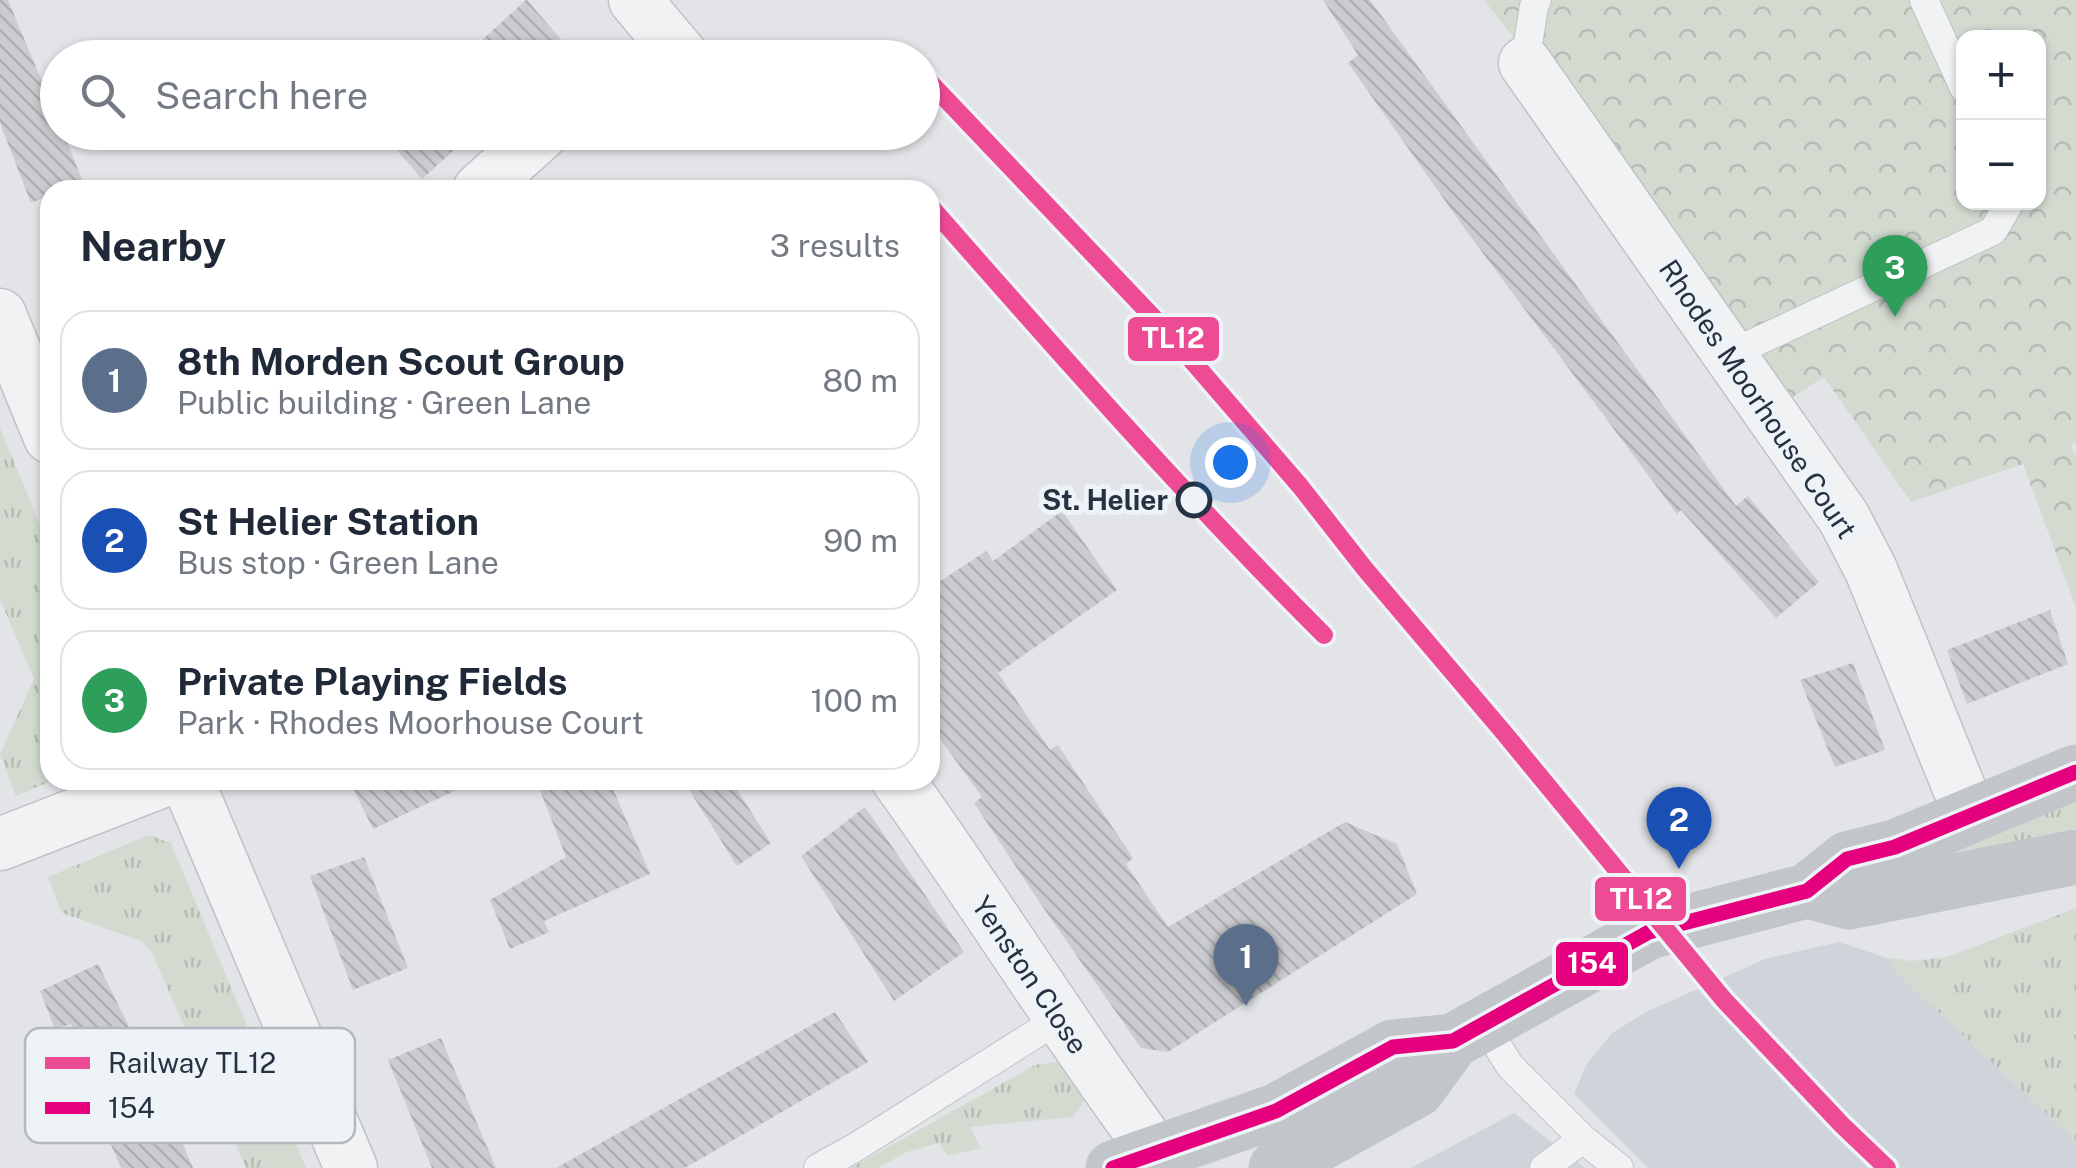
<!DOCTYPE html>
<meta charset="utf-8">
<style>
:root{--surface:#fff;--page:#f2f2f3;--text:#1f2937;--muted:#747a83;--line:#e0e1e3;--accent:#68707c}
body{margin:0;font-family:"Public Sans",sans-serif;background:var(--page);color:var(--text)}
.controls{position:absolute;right:30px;top:30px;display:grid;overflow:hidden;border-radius:20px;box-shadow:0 2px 8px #0004}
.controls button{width:90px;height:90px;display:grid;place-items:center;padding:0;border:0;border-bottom:2px solid var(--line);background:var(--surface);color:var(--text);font:50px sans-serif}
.you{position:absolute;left:1230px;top:462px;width:35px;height:35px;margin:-25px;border:8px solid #fff;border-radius:50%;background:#1a73e8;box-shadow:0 0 0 15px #1a73e833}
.badge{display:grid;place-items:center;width:65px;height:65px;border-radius:50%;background:var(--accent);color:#fff;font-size:32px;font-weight:700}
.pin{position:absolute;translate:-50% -82px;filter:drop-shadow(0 2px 5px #0008)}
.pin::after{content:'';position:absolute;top:52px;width:35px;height:30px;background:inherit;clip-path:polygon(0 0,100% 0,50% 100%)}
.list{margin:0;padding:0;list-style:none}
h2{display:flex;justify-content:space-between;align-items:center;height:130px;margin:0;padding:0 40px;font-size:42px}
h2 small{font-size:32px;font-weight:400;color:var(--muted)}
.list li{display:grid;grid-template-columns:65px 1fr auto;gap:30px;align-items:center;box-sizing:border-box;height:140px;margin:0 20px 20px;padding:0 20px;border:2px solid var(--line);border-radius:30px}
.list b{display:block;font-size:38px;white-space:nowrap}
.list p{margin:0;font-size:32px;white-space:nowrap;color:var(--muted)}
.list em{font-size:32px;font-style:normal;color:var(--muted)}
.icon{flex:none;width:55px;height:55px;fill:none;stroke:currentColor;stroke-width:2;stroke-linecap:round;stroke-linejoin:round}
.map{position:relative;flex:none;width:2076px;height:1168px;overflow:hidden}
.search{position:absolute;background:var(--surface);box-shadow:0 2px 8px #0004;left:40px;top:40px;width:900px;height:110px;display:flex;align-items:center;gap:25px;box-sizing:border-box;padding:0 35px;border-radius:55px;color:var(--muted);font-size:38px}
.panel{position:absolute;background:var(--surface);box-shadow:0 2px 8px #0004;left:40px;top:180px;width:900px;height:610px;border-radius:30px}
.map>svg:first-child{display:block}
.built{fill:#cfd4db}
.grass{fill:url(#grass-tufts)}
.park{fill:url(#park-crowns);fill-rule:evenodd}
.building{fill:url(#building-back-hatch)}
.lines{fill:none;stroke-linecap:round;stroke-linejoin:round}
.lane-casing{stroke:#c0c2c5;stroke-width:30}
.street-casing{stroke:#c0c2c5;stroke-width:55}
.lane{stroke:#f1f2f3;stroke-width:28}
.street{stroke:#f1f2f3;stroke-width:52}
.secondary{stroke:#c2c5c9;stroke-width:55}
.bus-1-casing{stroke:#eef3f7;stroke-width:22}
.bus-1{stroke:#e5007d;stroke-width:15}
.rail-1-casing{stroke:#eef3f7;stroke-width:25}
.rail-1{stroke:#ee4b95;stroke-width:18}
.stop-dot{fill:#eef3f7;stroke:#263242;stroke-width:5}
.labels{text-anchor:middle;stroke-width:10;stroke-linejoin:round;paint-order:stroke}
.street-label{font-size:28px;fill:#263242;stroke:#eef3f7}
.stop-label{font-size:28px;font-weight:bold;fill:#263242;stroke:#eef3f7;text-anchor:end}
.key{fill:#eef3f7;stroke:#b2b9c1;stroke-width:2.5}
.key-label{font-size:28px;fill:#263242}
.line-badge{stroke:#eef3f7;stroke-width:4}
.badge-label{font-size:28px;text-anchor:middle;font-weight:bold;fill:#fff}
</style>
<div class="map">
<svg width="2076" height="1168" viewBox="0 0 2076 1168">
<defs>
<pattern id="grass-tufts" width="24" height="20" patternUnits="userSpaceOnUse" patternTransform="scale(2.5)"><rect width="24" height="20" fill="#d3dbd1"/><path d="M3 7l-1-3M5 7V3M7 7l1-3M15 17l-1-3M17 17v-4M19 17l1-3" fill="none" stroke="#b5bcb5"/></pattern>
<pattern id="park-crowns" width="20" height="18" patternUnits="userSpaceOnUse" patternTransform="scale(2.5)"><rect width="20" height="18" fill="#d3dbd1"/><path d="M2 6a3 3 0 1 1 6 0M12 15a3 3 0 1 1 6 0" fill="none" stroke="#b5bcb5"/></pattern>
<pattern id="building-back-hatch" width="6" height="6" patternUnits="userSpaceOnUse" patternTransform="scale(2.5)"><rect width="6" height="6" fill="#cacccf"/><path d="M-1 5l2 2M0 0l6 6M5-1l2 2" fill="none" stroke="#adb0b3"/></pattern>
</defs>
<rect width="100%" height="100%" fill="#e2e4e7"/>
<!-- built -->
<path class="built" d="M1839 942 1884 957 1907 983 2076 1141V1168H1648L1574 1094 1586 1065 1612 1033 1646 1012 1765 959Z
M1514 1113 1585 1168H1411Z"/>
<!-- grass -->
<path class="grass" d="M0 428 50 549V780H54L16 796 0 754 34 679 0 599Z
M2076 793V828L1997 858 1857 886Z
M149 835 171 843 306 1168H246L151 951 141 941 62 913 48 877Z
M2076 908V1141L1907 983 1884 957 1911 961 1947 957Z
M1055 1062 1071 1069 1086 1094 1081 1107 1072 1117 970 1127 981 1148 948 1156 939 1143 907 1152 878 1168H851L1035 1065Z"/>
<!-- park -->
<path class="park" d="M1484 0H2076V442L2071 445 2076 458V608L2023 464 1911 502 1824 377 1783 403 1530 59ZM1964 38H2038V202H1964Z"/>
<!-- building -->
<path class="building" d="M0 0H8L58 120V132H63L83 182 63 190H50V195L31 203 0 123Z
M527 0 577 58H462L526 0Z
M1323 0H1370L1736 506 1748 496 1819 582 1776 618 1681 510 1677 514 1465 229 1348 63 1358 55Z
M381 132H474L422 179Z
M1062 511 1117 590 998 673 1050 750 1058 745 1133 858 1126 864 1168 927 1345 822 1397 844 1417 894 1168 1052 1141 1048 1040 903 974 803 982 797 930 725V588L986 551 993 561Z
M2050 610 2068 664 1967 704 1947 650Z
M1853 663 1885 750 1835 767 1800 680Z
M349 780H478L373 829Z
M536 780H609L650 874 544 921 549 932 510 949 490 900 566 857Z
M683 780H731L771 843 737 866Z
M865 807 964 952 894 1001 801 856Z
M364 857 408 968 353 990 310 876Z
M98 964 156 1081 193 1168H121L89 1093 104 1087 71 1024 55 1029 40 991Z
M835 1012 868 1062 685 1168H556Z
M441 1038 496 1168H432L388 1060Z"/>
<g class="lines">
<!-- lane casing -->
<g class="lane-casing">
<path id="lane" d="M1924 0 1964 88
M1525 63 1534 6 1537 0
M1730 354 1993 231 2010 202
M1484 1024 1510 1066 1583 1139 1619 1168
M818 1168 856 1147 1059 1019
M1544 1168 1583 1139"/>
</g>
<!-- street casing -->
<g class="street-casing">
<path id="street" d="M635 0 684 58
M1525 63 1844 518 1871 570 1970 815
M479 190 543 132
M0 315 50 437
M187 780 351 1168
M898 780C990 908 1072 1042 1167 1168
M0 844 165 780"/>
</g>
<!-- lane -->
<use href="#lane" class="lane"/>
<!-- street -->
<use href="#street" class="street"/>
<!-- secondary -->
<path class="secondary" d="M1807 891 1849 902 2076 857
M1113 1168 1276 1111 1393 1047 1453 1041 1649 932 1807 891 1847 859 1895 847 2076 772
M1276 1168 1417 1090 1453 1041"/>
<!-- bus-1 casing -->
<g class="bus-1-casing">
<path id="bus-1" d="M1113 1168 1276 1111 1393 1047 1453 1041 1649 932 1807 891 1847 859 1895 847 2076 772"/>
</g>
<!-- bus-1 -->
<use href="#bus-1" class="bus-1"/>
<!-- rail-1 casing -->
<g class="rail-1-casing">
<path id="rail-1" d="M922 74 1169 334 1300 486 1365 569 1505 734 1724 1000 1842 1125 1887 1168
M930 206C1058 352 1187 498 1324 635"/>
</g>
<!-- rail-1 -->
<use href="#rail-1" class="rail-1"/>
</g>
<!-- markers -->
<circle class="stop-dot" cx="1194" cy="500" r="16"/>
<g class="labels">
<!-- street labels -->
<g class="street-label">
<text transform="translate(1758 399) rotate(56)" y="10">Rhodes Moorhouse Court</text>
<text transform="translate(1030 975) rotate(56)" y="10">Yenston Close</text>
</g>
<!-- stop labels -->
<g class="stop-label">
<text x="1168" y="510">St. Helier</text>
</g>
</g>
<!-- legend -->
<rect x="25" y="1028" width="330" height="115" rx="15" class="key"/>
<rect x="45" y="1057" width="45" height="12" fill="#ee4b95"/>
<rect x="45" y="1102" width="45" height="12" fill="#e5007d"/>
<g class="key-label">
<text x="108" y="1073">Railway TL12</text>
<text x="108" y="1118">154</text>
</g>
<g class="line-badge">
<rect x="1126" y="315" width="95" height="48" rx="10" fill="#ee4b95"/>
<rect x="1593" y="875" width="95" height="48" rx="10" fill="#ee4b95"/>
<rect x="1554" y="940" width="76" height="48" rx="10" fill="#e5007d"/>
</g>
<g class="badge-label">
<text x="1173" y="348">TL12</text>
<text x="1641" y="909">TL12</text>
<text x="1592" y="973">154</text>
</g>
</svg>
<div class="controls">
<button>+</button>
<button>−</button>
</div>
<div class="you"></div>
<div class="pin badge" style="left:1246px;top:1006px;background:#5c6f8a">1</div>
<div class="pin badge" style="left:1679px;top:869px;background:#1a4fb4">2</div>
<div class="pin badge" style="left:1895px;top:317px;background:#2e9e5b">3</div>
<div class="search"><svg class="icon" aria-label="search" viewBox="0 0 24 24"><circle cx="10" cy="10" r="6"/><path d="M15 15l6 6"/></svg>Search here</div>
<section class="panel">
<h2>Nearby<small>3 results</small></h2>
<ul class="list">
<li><span class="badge" style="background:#5c6f8a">1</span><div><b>8th Morden Scout Group</b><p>Public building · Green Lane</p></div><em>80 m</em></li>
<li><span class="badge" style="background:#1a4fb4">2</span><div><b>St Helier Station</b><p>Bus stop · Green Lane</p></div><em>90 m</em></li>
<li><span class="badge" style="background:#2e9e5b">3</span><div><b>Private Playing Fields</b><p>Park · Rhodes Moorhouse Court</p></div><em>100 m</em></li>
</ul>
</section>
</div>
